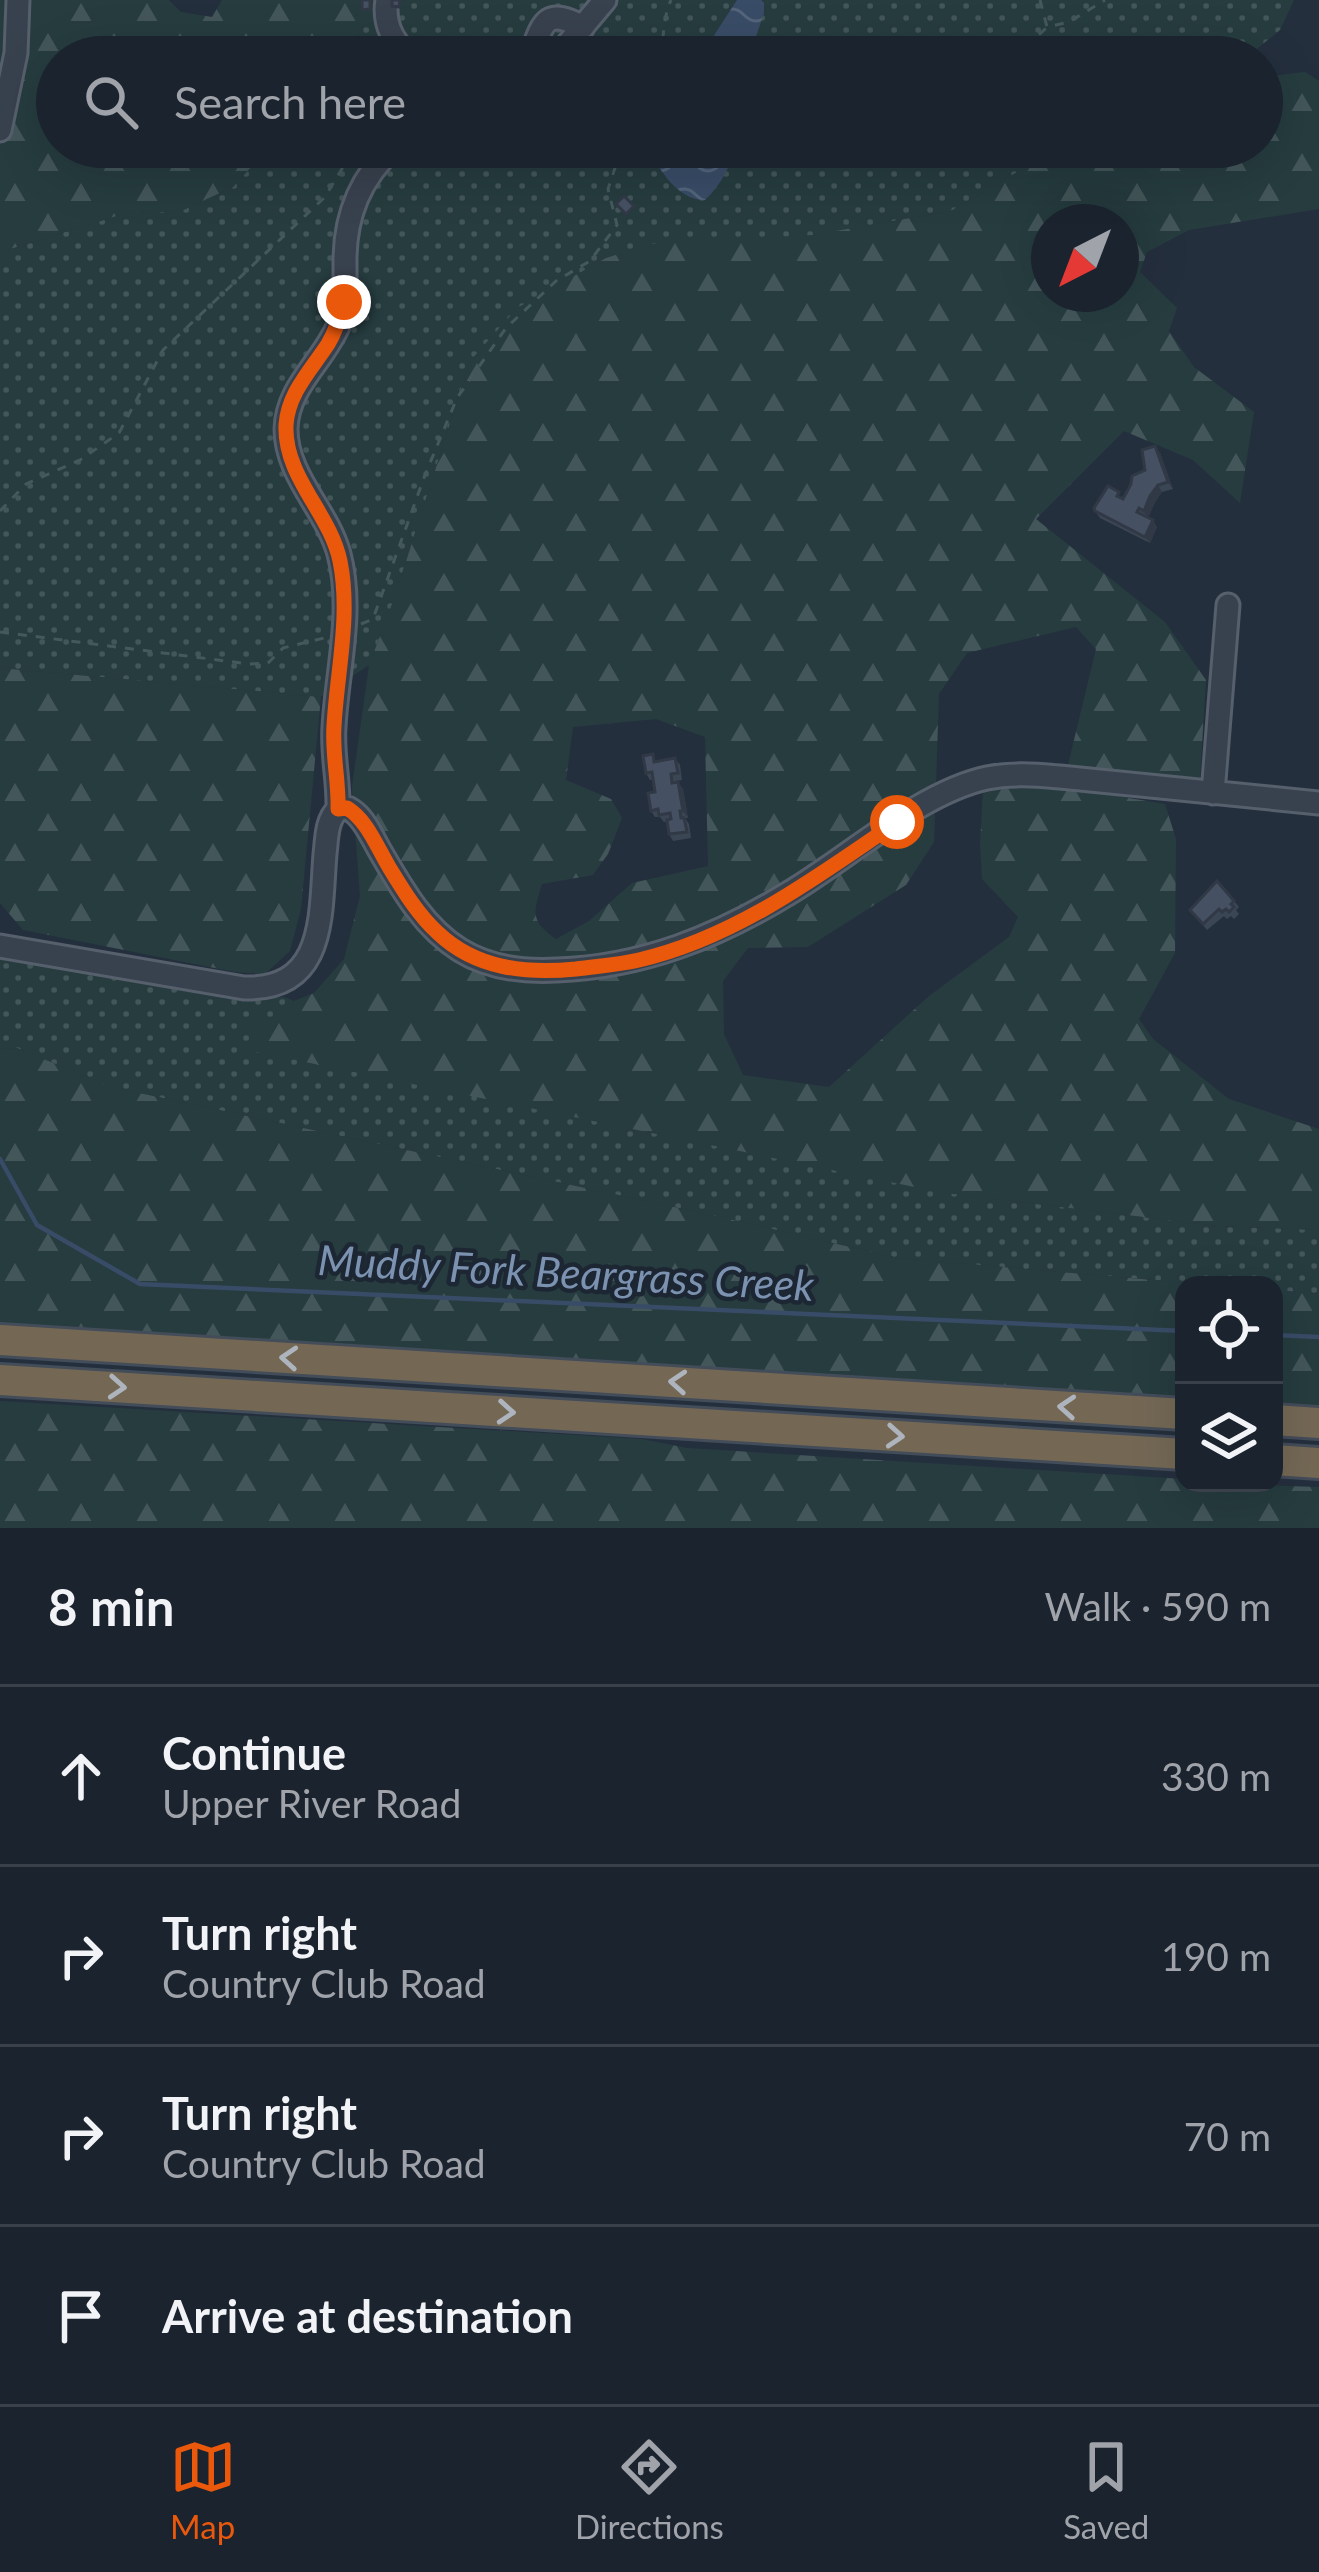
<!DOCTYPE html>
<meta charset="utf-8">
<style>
:root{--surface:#1b232e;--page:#242b36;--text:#f1f3f6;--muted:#a0a4aa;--line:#39404a;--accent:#ea580c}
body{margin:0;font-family:Lato,sans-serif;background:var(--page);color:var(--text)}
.controls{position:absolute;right:36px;bottom:36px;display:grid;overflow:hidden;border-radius:24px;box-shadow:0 12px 48px #0002}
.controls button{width:108px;height:108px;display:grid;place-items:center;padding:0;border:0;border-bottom:3px solid var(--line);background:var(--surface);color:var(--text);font:60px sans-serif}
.compass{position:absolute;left:1031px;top:204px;width:108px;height:108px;border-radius:50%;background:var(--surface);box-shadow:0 12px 48px #0002;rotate:222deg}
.stop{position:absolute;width:36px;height:36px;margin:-27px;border:9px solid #ea580c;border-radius:50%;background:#fff}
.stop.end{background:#ea580c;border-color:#fff;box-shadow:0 3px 12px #0008}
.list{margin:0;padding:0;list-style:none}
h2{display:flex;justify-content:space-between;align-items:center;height:156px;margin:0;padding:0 48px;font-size:51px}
h2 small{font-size:39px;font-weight:400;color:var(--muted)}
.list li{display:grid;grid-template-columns:78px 1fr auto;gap:36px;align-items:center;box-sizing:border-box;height:180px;padding:0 48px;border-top:3px solid var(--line)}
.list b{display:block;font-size:45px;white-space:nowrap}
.list p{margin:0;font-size:39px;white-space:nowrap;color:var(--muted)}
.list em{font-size:39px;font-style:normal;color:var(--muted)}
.icon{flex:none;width:66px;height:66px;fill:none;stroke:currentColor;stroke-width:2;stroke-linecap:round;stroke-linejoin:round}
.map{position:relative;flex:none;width:1319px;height:1528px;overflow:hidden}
.search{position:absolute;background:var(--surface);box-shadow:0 12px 48px #0002;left:36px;right:36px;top:36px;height:132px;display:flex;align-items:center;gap:30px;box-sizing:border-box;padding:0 42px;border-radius:66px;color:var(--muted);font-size:45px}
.sheet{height:876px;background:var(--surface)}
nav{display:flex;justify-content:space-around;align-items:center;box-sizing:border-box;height:168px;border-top:3px solid var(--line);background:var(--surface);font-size:33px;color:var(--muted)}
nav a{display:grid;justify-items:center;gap:6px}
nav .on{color:var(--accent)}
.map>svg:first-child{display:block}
.grass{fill:url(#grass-dots)}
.forest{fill:url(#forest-firs);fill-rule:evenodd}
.water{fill:url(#water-waves)}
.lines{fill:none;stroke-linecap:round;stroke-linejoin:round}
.stream{stroke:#394c67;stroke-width:4.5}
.minor-casing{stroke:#565f6c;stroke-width:27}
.highway-casing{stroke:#434c59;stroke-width:36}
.path{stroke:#44595c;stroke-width:3;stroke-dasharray:9 9;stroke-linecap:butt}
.minor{stroke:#38414e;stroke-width:21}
.highway{stroke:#746855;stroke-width:30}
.wall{fill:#3b4654}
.shaded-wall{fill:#303945}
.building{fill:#455162;stroke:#303945;stroke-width:3}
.oneway{stroke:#aeb4bd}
.route{stroke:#ea580c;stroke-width:15}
.labels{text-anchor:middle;stroke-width:9;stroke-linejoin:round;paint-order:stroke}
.water-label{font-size:42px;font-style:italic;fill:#7c92b1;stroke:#1d2633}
</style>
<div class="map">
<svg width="1319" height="1528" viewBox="0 0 1319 1528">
<defs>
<pattern id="grass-dots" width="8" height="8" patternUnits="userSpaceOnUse" patternTransform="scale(3)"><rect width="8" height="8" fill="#263c3f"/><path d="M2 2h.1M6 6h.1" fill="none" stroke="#435659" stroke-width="1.8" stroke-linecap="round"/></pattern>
<pattern id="forest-firs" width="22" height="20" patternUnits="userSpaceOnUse" patternTransform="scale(3)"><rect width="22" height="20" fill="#263c3f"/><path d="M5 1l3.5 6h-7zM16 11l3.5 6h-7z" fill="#435659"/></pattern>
<pattern id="water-waves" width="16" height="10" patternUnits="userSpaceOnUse" patternTransform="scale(3)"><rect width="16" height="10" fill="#394c67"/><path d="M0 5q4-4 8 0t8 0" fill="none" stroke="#53647b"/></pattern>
</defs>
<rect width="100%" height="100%" fill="#242f3e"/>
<!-- grass -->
<path class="grass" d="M354 0H1294L1280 30 1247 57H350L361 45Z
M269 147H1060L951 211 813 235 470 361 393 602 369 665 321 697 0 668V259L4 251 126 213 181 211 233 187Z
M0 957 226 999 284 997 294 1001 288 1018 939 1192 1217 1226 1319 1230V1294L1274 1290V1285H1211L898 1258 707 1214 111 1087 17 1048 0 1050Z"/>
<!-- forest -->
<path class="forest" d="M0 0H169L181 12 212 17 222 0H354L361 45 350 57H57V147H269L233 187 181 211 126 213 4 251 0 259Z
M1262 70 1271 76 1305 72 1319 81V209L1189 230 1147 252 1140 272 1177 308 1169 331 1194 367 1254 412 1240 503 1193 460 1124 431 1036 519 1165 622 1206 680 1200 777 1185 784 1067 769 1096 649 1076 627 967 653 939 694 934 842 906 885 808 947 748 948 723 981 724 1034 743 1075 829 1087 929 996 1009 937 1018 917 982 879 980 844 983 790 1056 786 1165 804 1176 839 1175 953 1139 1019 1153 1039 1229 1099 1319 1129V1230L1217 1226 939 1192 247 1050 255 1021 288 1018 294 1001 314 993 344 959 360 896 352 787 369 665 393 602 470 361 517 308 606 258 651 244 812 235 951 211 1060 147H1262ZM1049 222H1121V294H1049ZM656 719 705 737 708 866 632 883 589 921 556 939C530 921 533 913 542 884L593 875 608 854 622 818 611 799 566 780 573 727Z
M0 668 321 697 301 909 290 951 265 974 235 972 23 930 0 903Z
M17 1048 111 1087 707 1214 898 1258 1211 1285H1184V1397L0 1325V1050Z
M1274 1290 1319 1294V1405L1274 1402Z
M0 1401 642 1439 687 1448 1184 1479V1483L1319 1487V1528H0Z"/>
<!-- water -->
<path class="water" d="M737 0H761L764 3V13L749 57H700Z
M655 147H736C729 168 721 185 705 200 680 200 664 176 652 156Z"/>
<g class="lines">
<!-- stream -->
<path class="stream" d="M0 1159 37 1225 140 1284 1184 1331
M1274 1335 1319 1337"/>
<!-- minor casing -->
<g class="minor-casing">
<path id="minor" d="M387 0C383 23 393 43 411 57
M532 52C544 18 548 9 583 27
M557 57 605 0
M0 130 16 53 18 0
M1213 793 1228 605
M338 809C347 808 347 806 355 813 366 822 373 839 380 851 401 887 423 927 460 950 489 968 523 972 557 970 642 967 717 937 789 893 848 858 921 792 987 778 1011 773 1035 775 1060 777L1319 803
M0 946 244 988C327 990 320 914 325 854 327 838 326 821 338 809 339 782 332 755 334 727 337 670 354 611 339 554 327 510 286 476 286 429 287 386 324 361 339 324 346 304 345 282 345 261 345 215 360 178 394 147"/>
</g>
<!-- highway casing -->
<g class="highway-casing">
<path id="highway" d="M0 1340 1184 1414
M0 1380 1184 1454
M1274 1420 1319 1423
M1274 1460 1319 1463"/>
</g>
<!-- path -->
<path class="path" d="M1040 0 1047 27 1069 22 1105 0
M660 57C664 38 663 17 671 0
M1011 57C1020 45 1035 40 1046 28
M0 511 26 484 80 460 119 433 163 350 325 197 355 147
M361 624 373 619 425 475 457 398 506 328 556 281 590 261 617 225 608 189 622 147
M0 632 249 664 268 663 283 648 324 638"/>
<!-- minor -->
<use href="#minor" class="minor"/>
<!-- highway -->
<use href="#highway" class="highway"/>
</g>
<!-- wall -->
<path class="wall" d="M1160 453 1173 489 1162 492 1155 502 1148 518 1157 527 1150 543 1100 518 1095 511 1124 497Z
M675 758 680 765 682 780 676 781V783L678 782 683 789 688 818H685L689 824 691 838 673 841 669 834 667 821 664 822 660 817H655L651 811 655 792 653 779 650 780 646 773 658 761Z
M1234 901 1239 907 1236 910 1239 914 1234 919 1231 916 1227 919 1224 916 1207 930 1190 910Z"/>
<!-- shaded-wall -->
<path class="shaded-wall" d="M1155 446 1160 453 1173 489 1168 482Z
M1158 485 1162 492 1155 502 1148 518 1144 511 1150 496Z
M1153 520 1157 527 1150 543 1145 537Z
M678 782 683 789 688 818 683 811Z"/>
<!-- building -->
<path class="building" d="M362 0H370V9L362 10Z
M392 0H400L399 7 392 6Z
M624 196 634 206 626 214 616 204Z
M1155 446 1168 482 1158 485 1150 496 1144 511 1139 508 1137 512 1153 520 1145 537 1095 511 1094 508 1108 486 1119 492 1117 496 1123 499 1131 484 1132 476 1145 470 1142 450Z
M653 754 654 762 675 758 678 773 671 774 672 783 678 782 683 811H680L681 818H684L687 832 669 834 667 820 671 819 670 813 659 815 658 809 651 811 648 793 655 792 652 772 646 773 643 756Z
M1217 881 1234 901 1231 904 1234 907 1229 912 1226 909 1222 912 1219 909 1203 924 1190 910Z"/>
<!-- one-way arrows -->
<defs><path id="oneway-chevron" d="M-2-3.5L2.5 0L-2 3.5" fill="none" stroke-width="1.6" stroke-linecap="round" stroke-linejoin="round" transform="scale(3)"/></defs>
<g class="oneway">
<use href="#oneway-chevron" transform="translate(289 1358) rotate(-176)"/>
<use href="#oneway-chevron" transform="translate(678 1382) rotate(-176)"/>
<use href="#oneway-chevron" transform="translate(117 1387) rotate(4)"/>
<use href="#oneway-chevron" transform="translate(1067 1407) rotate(-176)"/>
<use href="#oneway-chevron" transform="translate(506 1412) rotate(4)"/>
<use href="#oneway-chevron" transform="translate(895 1436) rotate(4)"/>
</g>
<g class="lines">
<!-- route -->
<path class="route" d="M344 302C340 317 336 331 328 344 311 370 288 393 286 425 284 477 330 513 340 561 351 616 337 671 334 726 332 754 339 782 338 809L347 808C367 820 377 847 389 867 403 890 418 915 438 933 476 969 526 974 576 969 597 966 618 965 639 960 735 938 818 876 897 822"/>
</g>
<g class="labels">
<!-- water labels -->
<g class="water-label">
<text transform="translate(566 1273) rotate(3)" y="15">Muddy Fork Beargrass Creek</text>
</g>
</g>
</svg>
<div class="controls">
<button><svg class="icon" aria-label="locate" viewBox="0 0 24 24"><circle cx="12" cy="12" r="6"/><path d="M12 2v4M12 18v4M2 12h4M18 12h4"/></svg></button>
<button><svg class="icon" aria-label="layers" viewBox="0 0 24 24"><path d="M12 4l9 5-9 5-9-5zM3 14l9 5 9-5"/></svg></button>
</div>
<svg class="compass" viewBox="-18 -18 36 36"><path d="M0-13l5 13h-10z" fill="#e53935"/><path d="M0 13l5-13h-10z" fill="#a0a4aa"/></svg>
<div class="stop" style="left:897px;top:822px"></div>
<div class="stop end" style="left:344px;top:302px"></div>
<div class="search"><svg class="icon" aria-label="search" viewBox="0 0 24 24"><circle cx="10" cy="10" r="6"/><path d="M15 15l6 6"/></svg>Search here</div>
</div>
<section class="sheet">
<h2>8 min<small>Walk · 590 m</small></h2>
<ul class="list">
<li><svg class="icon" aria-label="ahead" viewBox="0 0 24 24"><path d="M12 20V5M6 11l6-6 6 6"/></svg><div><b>Continue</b><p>Upper River Road</p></div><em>330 m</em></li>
<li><svg class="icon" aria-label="right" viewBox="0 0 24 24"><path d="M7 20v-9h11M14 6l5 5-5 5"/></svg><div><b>Turn right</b><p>Country Club Road</p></div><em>190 m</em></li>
<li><svg class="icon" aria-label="right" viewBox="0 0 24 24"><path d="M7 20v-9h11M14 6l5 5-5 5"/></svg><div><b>Turn right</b><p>Country Club Road</p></div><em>70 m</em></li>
<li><svg class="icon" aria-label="arrive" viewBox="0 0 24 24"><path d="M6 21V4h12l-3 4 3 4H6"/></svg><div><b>Arrive at destination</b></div></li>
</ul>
</section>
<nav>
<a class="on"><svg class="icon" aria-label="map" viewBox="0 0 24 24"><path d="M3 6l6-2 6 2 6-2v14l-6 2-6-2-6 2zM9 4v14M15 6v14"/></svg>Map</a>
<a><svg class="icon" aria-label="directions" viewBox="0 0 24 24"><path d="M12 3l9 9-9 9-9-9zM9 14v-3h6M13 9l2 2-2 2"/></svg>Directions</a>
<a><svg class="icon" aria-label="saved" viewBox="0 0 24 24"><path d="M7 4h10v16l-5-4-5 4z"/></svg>Saved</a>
</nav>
